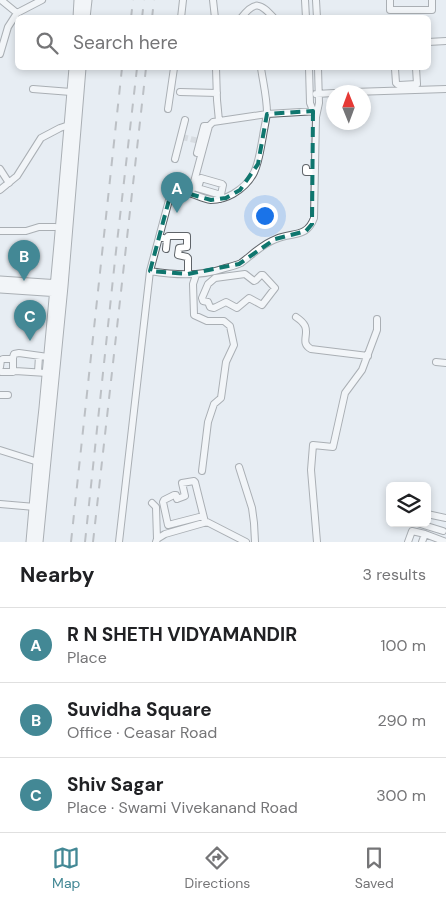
<!DOCTYPE html>
<meta charset="utf-8">
<style>
:root{--surface:#fff;--page:#f6f6f6;--text:#202124;--muted:#757577;--line:#e0e0e0;--accent:#438895}
body{margin:0;font-family:"DM Sans",sans-serif;background:var(--page);color:var(--text)}
.controls{position:absolute;right:15px;bottom:15px;display:grid;overflow:hidden;border-radius:8px;box-shadow:0 2px 8px #0003}
.controls button{width:45px;height:45px;display:grid;place-items:center;padding:0;border:0;border-bottom:1px solid var(--line);background:var(--surface);color:var(--text);font:25px sans-serif}
.compass{position:absolute;left:326px;top:85px;width:45px;height:45px;border-radius:50%;background:var(--surface);box-shadow:0 2px 8px #0003;rotate:359deg}
.you{position:absolute;left:264px;top:215px;width:18px;height:18px;margin:-12px;border:4px solid #fff;border-radius:50%;background:#1a73e8;box-shadow:0 0 0 8px #1a73e833}
.badge{display:grid;place-items:center;width:32px;height:32px;border-radius:50%;background:var(--accent);color:#fff;font-size:16px;font-weight:700}
.pin{position:absolute;translate:-50% -41px;filter:drop-shadow(0 1px 2px #0008)}
.pin::after{content:'';position:absolute;top:26px;width:18px;height:15px;background:inherit;clip-path:polygon(0 0,100% 0,50% 100%)}
.list{margin:0;padding:0;list-style:none}
h2{display:flex;justify-content:space-between;align-items:center;height:65px;margin:0;padding:0 20px;font-size:21px}
h2 small{font-size:16px;font-weight:400;color:var(--muted)}
.list li{display:grid;grid-template-columns:32px 1fr auto;gap:15px;align-items:center;box-sizing:border-box;height:75px;padding:0 20px;border-top:1px solid var(--line)}
.list b{display:block;font-size:19px;white-space:nowrap}
.list p{margin:0;font-size:16px;white-space:nowrap;color:var(--muted)}
.list em{font-size:16px;font-style:normal;color:var(--muted)}
.icon{flex:none;width:28px;height:28px;fill:none;stroke:currentColor;stroke-width:2;stroke-linecap:round;stroke-linejoin:round}
.map{position:relative;flex:none;width:446px;height:542px;overflow:hidden}
.search{position:absolute;background:var(--surface);box-shadow:0 2px 8px #0003;left:15px;right:15px;top:15px;height:55px;display:flex;align-items:center;gap:12px;box-sizing:border-box;padding:0 18px;border-radius:8px;color:var(--muted);font-size:19px}
.sheet{height:290px;background:var(--surface)}
nav{display:flex;justify-content:space-around;align-items:center;box-sizing:border-box;height:70px;border-top:1px solid var(--line);background:var(--surface);font-size:14px;color:var(--muted)}
nav a{display:grid;justify-items:center;gap:2px}
nav .on{color:var(--accent)}
.map>svg:first-child{display:block}
.lines{fill:none;stroke-linecap:round;stroke-linejoin:round}
.minor-tunnel{stroke:#c3c8cd;stroke-width:6;stroke-dasharray:6 3;stroke-linecap:butt}
.minor-casing{stroke:#5f6469;stroke-width:8}
.major-casing{stroke:#5f6469;stroke-width:11}
.minor{stroke:#fff;stroke-width:6}
.major{stroke:#fff;stroke-width:9}
.rail{stroke:#888b8f;stroke-width:2;stroke-dasharray:9 9;stroke-linecap:butt}
.marked{fill:none;stroke:#0f766e;stroke-width:4;stroke-dasharray:10 6;stroke-linejoin:round}
</style>
<div class="map">
<svg width="446" height="542" viewBox="0 0 446 542">
<rect width="100%" height="100%" fill="#e7edf3"/>
<g class="lines">
<!-- minor-tunnel -->
<path class="minor-tunnel" d="M182 137 199 141"/>
<!-- minor casing -->
<g class="minor-casing">
<path id="minor" d="M1 0 17 13
M213 0 215 18
M305 0 306 18
M316 0 317 18
M390 0V10H432V0
M181 18 183 0
M241 18C255 0 260 3 274 18
M428 42 446 41
M0 54 8 27 17 13 42 0
M216 68 217 100 219 121
M309 68 310 103 314 113
M396 68 395 69 396 83 397 84 399 85 417 84 416 68
M33 89 71 92
M180 92 217 93
M353 92 446 89
M316 94 334 93
M168 109 174 68
M197 153 204 126H209
M175 159 185 120
M306 168V172H315
M0 169 9 183
M194 187 221 195
M198 188 201 178 222 184 223 185 220 199
M0 190 17 176 41 138 60 128 69 125
M191 193 209 126 213 122 267 114 317 111
M0 231H26L39 227H55
M159 237 167 239 168 236H187V247L179 248 178 255 187 257 188 258V274
M166 249 167 239
M150 271C174 275 199 277 222 269 228 267 235 266 241 263 252 255 262 244 276 239 292 232 307 238 314 218L316 117 319 103 318 68
M245 274 254 281 256 280 261 275H263L275 288 262 305 249 298 237 308 226 302 214 308 210 307 208 302 203 301 202 298 208 284 215 278Z
M196 275 193 284 194 315 207 321H224L230 326 234 345 226 362 221 398 214 404 208 422 202 471
M296 317C299 319 303 322 305 326 309 335 300 343 311 349L368 356
M436 362 446 363
M0 367 1 360 3 359H13
M0 371 1 372H13L15 371
M38 372 39 356
M47 373 15 371 13 369V357L14 354 19 353 48 357
M0 395H8
M0 450 38 462
M239 467 252 508 254 523 255 542
M152 503 156 507 157 539
M0 504 35 507
M427 514 446 518
M203 516 168 525 163 502 164 500 174 495H176L177 499 185 496 182 483 194 481 195 482 205 522
M417 523 443 531
M119 542 150 271 169 200C182 183 195 198 211 200 218 200 226 198 233 194 258 179 258 162 263 136 264 129 266 121 267 113 267 98 263 82 261 68
M156 542 157 539 165 534 207 522 246 542
M317 542 311 470 313 445 333 447 345 393 362 370 377 330V319
M408 542 412 531 425 534
M422 542 425 534 446 542"/>
</g>
<!-- major casing -->
<g class="major-casing">
<path id="major" d="M78 18 79 0
M85 18 87 0
M0 281 60 285
M0 288 60 292
M31 542 38 462 44 408 59 244 74 68
M38 542 63 286 81 68"/>
</g>
<!-- minor -->
<use href="#minor" class="minor"/>
<!-- major -->
<use href="#major" class="major"/>
<!-- rail -->
<path class="rail" d="M131 18 133 0
M142 18 144 0
M152 18 154 0
M71 542 122 68
M85 542 115 260 137 68
M93 542 146 68"/>
</g>
<!-- marked area -->
<path d="M0 0H446V542H0ZM313 111 312 224 306 231 275 239 239 264 188 274 150 271 169 200 183 192 211 200 226 198 240 190 258 164 267 114Z" fill="#e7edf3" fill-opacity=".55" fill-rule="evenodd"/>
<path class="marked" d="M313 111 312 224 306 231 275 239 239 264 188 274 150 271 169 200 183 192 211 200 226 198 240 190 258 164 267 114Z"/>
</svg>
<div class="controls">
<button><svg class="icon" aria-label="layers" viewBox="0 0 24 24"><path d="M12 4l9 5-9 5-9-5zM3 14l9 5 9-5"/></svg></button>
</div>
<svg class="compass" viewBox="-18 -18 36 36"><path d="M0-13l5 13h-10z" fill="#e53935"/><path d="M0 13l5-13h-10z" fill="#757577"/></svg>
<div class="you"></div>
<div class="pin badge" style="left:177px;top:213px">A</div>
<div class="pin badge" style="left:24px;top:281px">B</div>
<div class="pin badge" style="left:30px;top:341px">C</div>
<div class="search"><svg class="icon" aria-label="search" viewBox="0 0 24 24"><circle cx="10" cy="10" r="6"/><path d="M15 15l6 6"/></svg>Search here</div>
</div>
<section class="sheet">
<h2>Nearby<small>3 results</small></h2>
<ul class="list">
<li><span class="badge">A</span><div><b>R N SHETH VIDYAMANDIR</b><p>Place</p></div><em>100 m</em></li>
<li><span class="badge">B</span><div><b>Suvidha Square</b><p>Office · Ceasar Road</p></div><em>290 m</em></li>
<li><span class="badge">C</span><div><b>Shiv Sagar</b><p>Place · Swami Vivekanand Road</p></div><em>300 m</em></li>
</ul>
</section>
<nav>
<a class="on"><svg class="icon" aria-label="map" viewBox="0 0 24 24"><path d="M3 6l6-2 6 2 6-2v14l-6 2-6-2-6 2zM9 4v14M15 6v14"/></svg>Map</a>
<a><svg class="icon" aria-label="directions" viewBox="0 0 24 24"><path d="M12 3l9 9-9 9-9-9zM9 14v-3h6M13 9l2 2-2 2"/></svg>Directions</a>
<a><svg class="icon" aria-label="saved" viewBox="0 0 24 24"><path d="M7 4h10v16l-5-4-5 4z"/></svg>Saved</a>
</nav>
